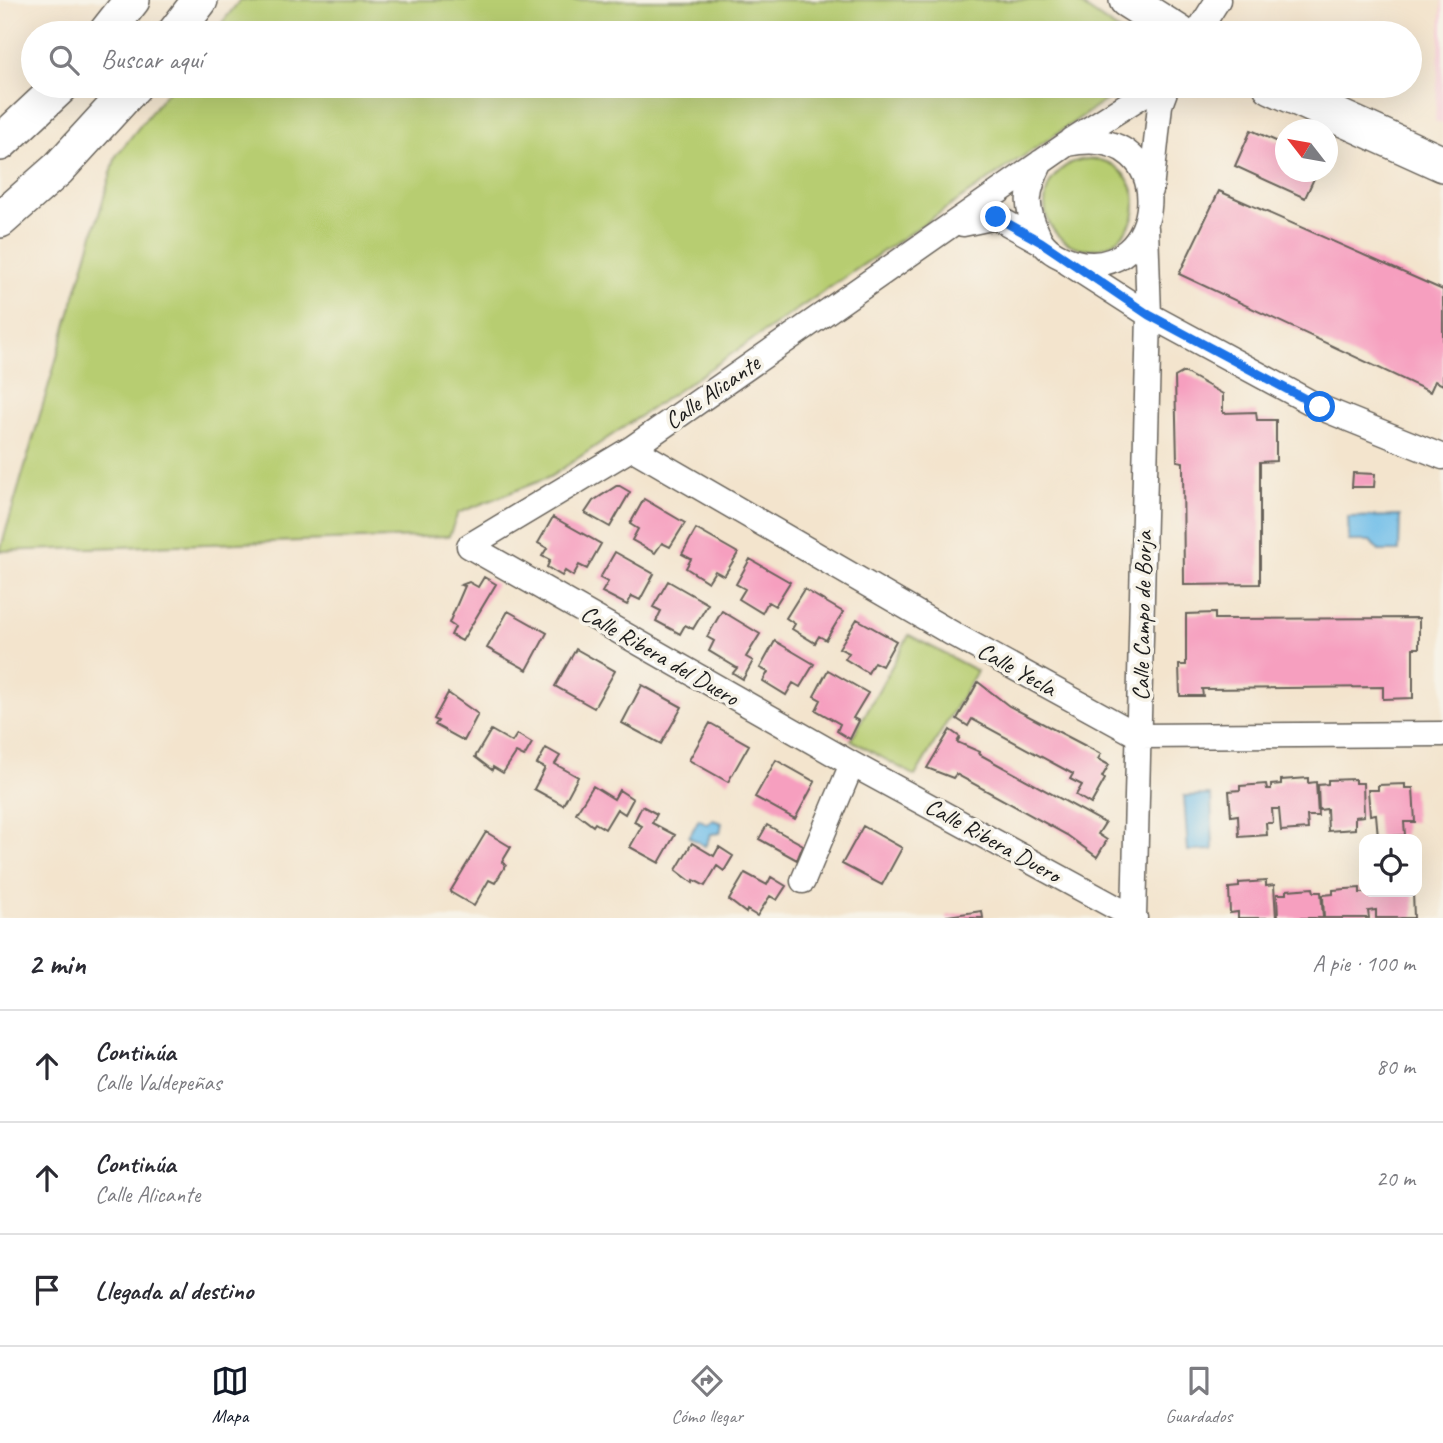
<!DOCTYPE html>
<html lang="es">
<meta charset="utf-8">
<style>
:root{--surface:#fff;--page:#f7f7f7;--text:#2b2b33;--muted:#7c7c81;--line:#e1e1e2;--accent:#111827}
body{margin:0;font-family:Caveat,sans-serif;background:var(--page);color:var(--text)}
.controls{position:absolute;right:21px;bottom:21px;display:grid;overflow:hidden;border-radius:14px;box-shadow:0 7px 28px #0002}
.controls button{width:63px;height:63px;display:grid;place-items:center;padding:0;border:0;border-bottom:2px solid var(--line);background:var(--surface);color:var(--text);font:35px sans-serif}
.compass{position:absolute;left:1275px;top:119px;width:63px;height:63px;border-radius:50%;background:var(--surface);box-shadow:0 7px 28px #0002;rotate:301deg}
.stop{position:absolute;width:21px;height:21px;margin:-16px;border:5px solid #1a73e8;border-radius:50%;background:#fff}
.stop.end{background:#1a73e8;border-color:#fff;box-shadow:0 2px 7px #0008}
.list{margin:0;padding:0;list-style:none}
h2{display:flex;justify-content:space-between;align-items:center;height:91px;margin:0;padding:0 28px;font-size:30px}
h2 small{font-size:23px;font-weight:400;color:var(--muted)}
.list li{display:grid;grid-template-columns:46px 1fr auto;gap:21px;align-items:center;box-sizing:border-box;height:112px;padding:0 28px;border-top:2px solid var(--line)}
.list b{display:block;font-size:26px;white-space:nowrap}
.list p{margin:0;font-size:23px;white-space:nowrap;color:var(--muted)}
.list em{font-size:23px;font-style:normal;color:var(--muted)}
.icon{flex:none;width:38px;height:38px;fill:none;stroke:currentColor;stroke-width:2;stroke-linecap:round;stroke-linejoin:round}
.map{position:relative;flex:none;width:1443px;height:918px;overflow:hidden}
.search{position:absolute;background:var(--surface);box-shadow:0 7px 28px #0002;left:21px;right:21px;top:21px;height:77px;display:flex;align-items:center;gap:18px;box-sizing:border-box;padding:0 24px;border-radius:38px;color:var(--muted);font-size:26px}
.sheet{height:427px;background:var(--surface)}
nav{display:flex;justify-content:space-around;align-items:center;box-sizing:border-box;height:98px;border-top:2px solid var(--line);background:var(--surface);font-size:19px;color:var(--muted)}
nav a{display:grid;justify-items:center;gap:4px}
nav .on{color:var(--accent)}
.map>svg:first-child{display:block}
.built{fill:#f6cfd9}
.green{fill:#b7cd71;stroke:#6a7446;stroke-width:2}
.water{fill:#6fbee9;stroke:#466d82;stroke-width:2}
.building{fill:#f69fbf}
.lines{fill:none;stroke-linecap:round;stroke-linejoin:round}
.minor-casing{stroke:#67625a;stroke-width:27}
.secondary-casing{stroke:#67625a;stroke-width:38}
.minor{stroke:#fff;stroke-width:24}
.secondary{stroke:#fff;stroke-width:35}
.route{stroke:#1a73e8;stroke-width:9}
.labels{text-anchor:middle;stroke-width:7;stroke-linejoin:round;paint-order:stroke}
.street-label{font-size:24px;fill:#1c1c1c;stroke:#f7f3e8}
</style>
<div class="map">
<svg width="1443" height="918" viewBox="0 0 1443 918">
<rect width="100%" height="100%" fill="#f7f3e8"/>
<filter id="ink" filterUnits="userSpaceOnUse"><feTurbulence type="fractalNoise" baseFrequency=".0143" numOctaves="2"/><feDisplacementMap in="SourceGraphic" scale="14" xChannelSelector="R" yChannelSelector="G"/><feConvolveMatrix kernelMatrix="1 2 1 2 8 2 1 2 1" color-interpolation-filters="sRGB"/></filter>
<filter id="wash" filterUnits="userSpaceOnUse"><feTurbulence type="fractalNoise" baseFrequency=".00686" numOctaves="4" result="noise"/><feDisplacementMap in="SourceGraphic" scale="28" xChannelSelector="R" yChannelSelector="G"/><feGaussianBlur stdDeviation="1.57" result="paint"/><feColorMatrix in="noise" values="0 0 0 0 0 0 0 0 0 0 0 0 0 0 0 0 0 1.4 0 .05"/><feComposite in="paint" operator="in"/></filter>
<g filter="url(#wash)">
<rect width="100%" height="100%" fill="#f3e4cd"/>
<!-- built -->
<path class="built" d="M1442 0H1443V124L1435 121Z"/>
<!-- green -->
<path class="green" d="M240 0H1074L1122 33H214Z
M172 86H1127L550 477 458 513 449 536 0 551 116 156Z
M1045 204a45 45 0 1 1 90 0a45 45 0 1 1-90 0Z
M909 635 977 671 915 776 851 740Z"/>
<!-- water -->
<path class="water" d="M1400 516 1399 551H1379L1370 541H1349L1348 517Z
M1211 795 1213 850 1188 851 1184 796Z
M699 819 707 824 713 820 722 823 720 833 711 834 705 846 689 837Z"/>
<g id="blocks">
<!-- building -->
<path class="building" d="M1251 130 1285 145V172H1317L1305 198 1235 166Z
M1219 191 1443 290V385L1435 381 1430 392 1179 274Z
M1184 372 1223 394V413L1256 412 1257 420H1276V461L1260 462V584L1184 585 1183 462 1177 461 1175 377Z
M1353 473 1375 474 1374 487H1352Z
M618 485 630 492 610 527 585 513 593 501Z
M644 499 685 523 670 547 662 543 655 553 632 540 638 529 630 524Z
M553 517 601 544 587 569 579 565 573 576 565 571 562 576 547 567 550 560 542 556 547 548 538 543Z
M696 529 738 553 724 576 715 571 708 582 686 568 691 559 682 554Z
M615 552 654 574 640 600 632 596 627 605 602 592 608 582 600 578Z
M750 559 790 582 775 606 768 602 762 613 739 599 745 589 736 584Z
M484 577 496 584 462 641 451 635 455 627 449 623 465 586 461 585 469 582 478 587Z
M668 581 708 604 693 629 685 625 680 634 656 621 661 611 653 607Z
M804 589 843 612 826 640 819 636 815 643 792 629 795 624 786 618Z
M508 611 547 633 527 670 487 648Z
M722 611 760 634 746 657 753 661 743 679 733 673 737 668 709 651 714 641 707 637Z
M1215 613V619L1419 618V648H1413V698L1383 699V687L1202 689 1203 696H1180L1179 665H1186V614Z
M857 619 896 641 882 666 874 662 868 673 845 659 849 653 839 648Z
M775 641 814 664 800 687 793 683 786 695 763 681 768 672 760 668Z
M576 649 615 671 594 708 555 686Z
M828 670 868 693 853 718 859 721 850 739 837 731 840 724 816 710 821 700 814 696Z
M978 682 1009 706 1101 754 1098 759 1109 765 1102 777 1105 779 1091 804 1076 795 1082 785 1070 779 1073 774 972 719 968 726 957 719Z
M642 685 682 707 661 744 622 723Z
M448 693 478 714 464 741 435 725 438 721 434 719Z
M710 723 749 745 728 782 689 760Z
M491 730 512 742 517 734 532 743 524 757 516 753 503 773 493 767 492 770 475 757Z
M950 730 960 737 957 742 980 752 979 754 1105 823 1098 834 1107 840 1097 857 1067 835 956 774 953 778 927 768Z
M546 748 560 756 555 764 578 777 563 805 534 789 545 768 537 764Z
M776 760 815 782 795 819 755 797Z
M1308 778V783L1316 782 1318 816H1307L1308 829 1281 831 1279 809H1272L1273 823H1266L1267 835 1239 837 1238 815 1231 816 1229 791 1240 790V786L1266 784 1267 789H1271V785L1281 784V780Z
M1355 779V783H1363L1364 816 1355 817V829L1328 831 1327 809 1319 810 1318 785 1328 784V780Z
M1405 784V788H1413L1415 822H1404L1405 835 1378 837 1376 814 1370 815 1368 790H1378V785Z
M593 786 614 799 619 790 633 799 625 814 617 809 605 829 595 823 593 826 576 813Z
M642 806 657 814 652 823 675 835 659 863 630 847 642 826 634 822Z
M767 825 803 845 797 860 759 839Z
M863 826 902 848 882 885 842 864Z
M486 832 511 847 502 862 506 865 495 883 489 880 474 906 450 892Z
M692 843 714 856 719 847 733 856 724 871 717 866 705 886 694 880 693 883 676 870Z
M745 873 767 885 771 877 786 886 777 900 770 896 757 916 747 910 746 913 729 900Z
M1266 881V886L1274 885 1276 918H1238V912L1230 913 1229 888 1239 887V883Z
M1313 888 1314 892H1321L1323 918H1278L1277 894H1287V890Z
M1360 888V893L1413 892 1414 918H1376V910L1368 911 1369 918H1324L1323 895 1333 894V890Z
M982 911 983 918H947V916Z"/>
</g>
</g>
<g filter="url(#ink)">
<use href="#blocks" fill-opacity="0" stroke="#67625a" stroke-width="2"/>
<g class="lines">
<!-- minor casing -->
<g class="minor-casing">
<path id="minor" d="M1197 33 1218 0
M1072 140 1157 86
M1041 162C1026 192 1024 206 1039 237 1045 250 1059 257 1072 261 1167 288 1185 119 1067 144L632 448 469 546 852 764 1135 918
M1151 190 1160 105 1167 86
M963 224 996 217 1041 242
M1068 263 1149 315 1319 407 1443 457
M632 448 953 634 1139 736 1443 734
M803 881 852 764
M1134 917 1149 315 1146 228"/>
</g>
<!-- secondary casing -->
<g class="secondary-casing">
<path id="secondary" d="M1127 0 1179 33
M106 33 132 0
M175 33 200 0
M1271 86 1443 164
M0 143 61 86
M0 220 58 169 134 86"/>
</g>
<!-- minor -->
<use href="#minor" class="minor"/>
<!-- secondary -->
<use href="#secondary" class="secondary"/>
</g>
</g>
<g class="lines" filter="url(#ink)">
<!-- route -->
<path class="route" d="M996 217 1041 242 1149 315 1320 407"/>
</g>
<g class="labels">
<!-- street labels -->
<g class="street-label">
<text transform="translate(712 392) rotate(-35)" y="8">Calle Alicante</text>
<text transform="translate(1142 616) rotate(-89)" y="8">Calle Campo de Borja</text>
<text transform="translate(660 655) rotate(30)" y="8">Calle Ribera del Duero</text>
<text transform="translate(1017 669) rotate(29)" y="8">Calle Yecla</text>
<text transform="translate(993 840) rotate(29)" y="8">Calle Ribera Duero</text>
</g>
</g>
</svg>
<div class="controls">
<button><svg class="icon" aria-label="locate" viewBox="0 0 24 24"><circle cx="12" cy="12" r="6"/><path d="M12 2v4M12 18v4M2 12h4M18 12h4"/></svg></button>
</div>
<svg class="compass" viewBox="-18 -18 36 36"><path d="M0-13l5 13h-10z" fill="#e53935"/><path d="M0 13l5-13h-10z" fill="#7c7c81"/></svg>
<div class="stop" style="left:1320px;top:407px"></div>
<div class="stop end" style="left:996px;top:217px"></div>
<div class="search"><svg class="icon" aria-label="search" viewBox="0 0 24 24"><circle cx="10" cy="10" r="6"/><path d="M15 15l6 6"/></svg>Buscar aquí</div>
</div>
<section class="sheet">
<h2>2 min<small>A pie · 100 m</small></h2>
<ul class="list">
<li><svg class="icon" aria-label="ahead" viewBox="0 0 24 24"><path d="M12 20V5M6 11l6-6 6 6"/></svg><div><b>Continúa</b><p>Calle Valdepeñas</p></div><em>80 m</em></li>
<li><svg class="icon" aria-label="ahead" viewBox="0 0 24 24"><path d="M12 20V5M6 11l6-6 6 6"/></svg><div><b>Continúa</b><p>Calle Alicante</p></div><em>20 m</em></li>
<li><svg class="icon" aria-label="arrive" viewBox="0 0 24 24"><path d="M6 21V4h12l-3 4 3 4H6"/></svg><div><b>Llegada al destino</b></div></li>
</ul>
</section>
<nav>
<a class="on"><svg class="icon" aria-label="map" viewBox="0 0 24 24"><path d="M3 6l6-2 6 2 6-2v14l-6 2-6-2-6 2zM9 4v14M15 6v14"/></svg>Mapa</a>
<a><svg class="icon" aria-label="directions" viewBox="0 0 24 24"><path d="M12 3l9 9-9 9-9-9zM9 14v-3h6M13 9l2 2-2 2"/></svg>Cómo llegar</a>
<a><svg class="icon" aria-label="saved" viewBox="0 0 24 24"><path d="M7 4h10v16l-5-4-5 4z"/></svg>Guardados</a>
</nav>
